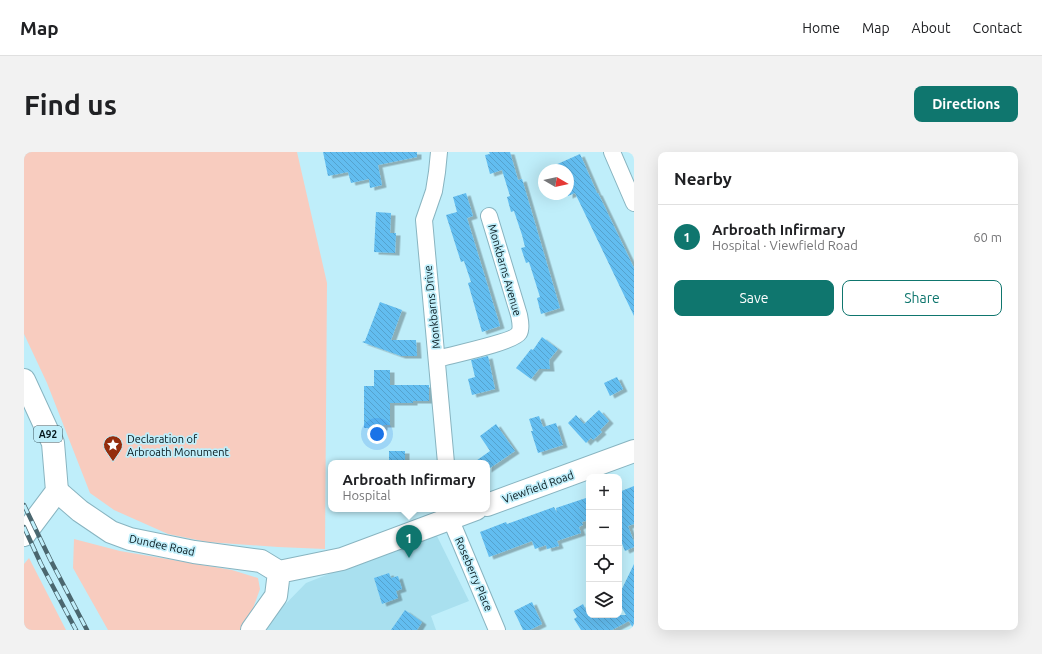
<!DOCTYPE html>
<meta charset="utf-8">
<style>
:root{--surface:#fff;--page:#f2f2f2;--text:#202124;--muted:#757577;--line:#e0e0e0;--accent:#0f766e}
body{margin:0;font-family:Ubuntu,sans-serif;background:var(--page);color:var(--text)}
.controls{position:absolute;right:12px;bottom:12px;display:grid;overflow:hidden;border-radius:8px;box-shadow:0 4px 16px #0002}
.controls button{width:36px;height:36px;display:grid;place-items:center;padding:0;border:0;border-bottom:1px solid var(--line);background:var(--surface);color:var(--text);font:20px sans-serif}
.compass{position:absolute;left:514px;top:12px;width:36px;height:36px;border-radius:50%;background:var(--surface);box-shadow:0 4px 16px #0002;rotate:99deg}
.you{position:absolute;left:353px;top:282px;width:14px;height:14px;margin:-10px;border:3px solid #fff;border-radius:50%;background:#1a73e8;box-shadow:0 0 0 6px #1a73e833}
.badge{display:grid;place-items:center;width:26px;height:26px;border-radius:50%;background:var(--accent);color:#fff;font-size:13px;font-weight:700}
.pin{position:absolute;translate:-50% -33px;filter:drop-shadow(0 1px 2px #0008)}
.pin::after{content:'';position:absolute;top:21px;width:14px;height:12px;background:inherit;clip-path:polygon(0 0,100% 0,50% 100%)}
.popup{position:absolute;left:304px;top:308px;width:162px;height:52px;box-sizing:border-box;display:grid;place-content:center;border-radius:8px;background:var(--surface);filter:drop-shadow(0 1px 3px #0005);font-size:13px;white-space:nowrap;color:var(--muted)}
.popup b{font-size:15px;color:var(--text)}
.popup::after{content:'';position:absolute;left:50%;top:100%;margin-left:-8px;border:8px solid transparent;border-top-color:var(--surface)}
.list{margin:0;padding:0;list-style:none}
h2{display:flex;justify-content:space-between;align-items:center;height:52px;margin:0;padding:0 16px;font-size:17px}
h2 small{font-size:13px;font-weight:400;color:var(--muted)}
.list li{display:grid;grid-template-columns:26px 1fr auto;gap:12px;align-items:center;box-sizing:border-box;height:64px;padding:0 16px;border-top:1px solid var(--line)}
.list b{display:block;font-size:15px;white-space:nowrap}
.list p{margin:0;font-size:13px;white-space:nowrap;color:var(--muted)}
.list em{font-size:13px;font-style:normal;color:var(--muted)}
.actions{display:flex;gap:8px;padding:12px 16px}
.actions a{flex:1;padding:9px 0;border:1px solid var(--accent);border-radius:8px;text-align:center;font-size:14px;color:var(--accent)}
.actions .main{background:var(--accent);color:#fff}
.icon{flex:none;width:22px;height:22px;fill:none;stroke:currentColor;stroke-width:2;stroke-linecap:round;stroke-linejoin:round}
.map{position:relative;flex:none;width:610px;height:478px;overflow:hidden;border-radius:8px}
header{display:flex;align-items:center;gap:24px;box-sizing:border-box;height:56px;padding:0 20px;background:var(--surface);border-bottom:1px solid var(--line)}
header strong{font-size:19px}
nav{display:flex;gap:22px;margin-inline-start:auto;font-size:14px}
.intro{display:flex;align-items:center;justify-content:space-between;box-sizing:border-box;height:96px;padding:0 24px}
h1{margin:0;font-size:28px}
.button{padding:10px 18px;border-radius:8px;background:var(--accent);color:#fff;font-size:14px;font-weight:700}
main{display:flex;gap:24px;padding:0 24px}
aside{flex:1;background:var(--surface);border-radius:8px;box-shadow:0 4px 16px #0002}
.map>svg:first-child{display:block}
.built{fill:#a9e0ef}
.grass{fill:#f8ccbf}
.building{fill:url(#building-back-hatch);filter:url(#shadow)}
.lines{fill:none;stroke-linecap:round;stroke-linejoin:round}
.street-casing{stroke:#88b4c0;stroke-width:18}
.secondary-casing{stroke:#88b4c0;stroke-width:24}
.primary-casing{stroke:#88b4c0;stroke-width:24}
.street{stroke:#fff;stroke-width:16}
.secondary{stroke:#fff;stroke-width:22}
.primary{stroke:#fff;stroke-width:22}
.rail-casing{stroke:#4b676f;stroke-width:4.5}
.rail{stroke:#bfeefa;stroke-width:3;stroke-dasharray:9;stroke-linecap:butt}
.labels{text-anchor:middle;stroke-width:3.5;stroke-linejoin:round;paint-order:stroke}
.shield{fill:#bfeefa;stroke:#3d575e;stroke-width:1}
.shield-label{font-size:10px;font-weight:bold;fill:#05161b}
.street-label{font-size:11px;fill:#05161b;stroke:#bfeefa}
.poi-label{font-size:11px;fill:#05161b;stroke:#bfeefa;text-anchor:start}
</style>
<header>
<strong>Map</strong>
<nav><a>Home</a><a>Map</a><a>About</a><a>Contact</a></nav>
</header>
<div class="intro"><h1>Find us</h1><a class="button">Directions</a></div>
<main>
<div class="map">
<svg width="610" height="478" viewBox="0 0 610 478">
<defs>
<pattern id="building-back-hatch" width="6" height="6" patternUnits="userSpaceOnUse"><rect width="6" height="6" fill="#62bdf0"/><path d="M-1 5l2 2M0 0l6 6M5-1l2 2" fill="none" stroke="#54a2cd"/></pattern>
<filter id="shadow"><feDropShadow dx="4.5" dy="2.5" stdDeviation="0" flood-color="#0004"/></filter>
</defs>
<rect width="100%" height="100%" fill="#bfeefa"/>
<!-- built -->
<path class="built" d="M411 380 445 449 407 464 412 478H240L246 468 282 431Z"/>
<!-- grass -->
<path class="grass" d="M0 0H273L303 131 301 397 254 395 183 390 144 382 90 358 66 341 23 231 0 182Z
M50 387 96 399 208 418 234 426 236 437 227 462 217 478H84L49 416Z
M5 406 42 478H0V412Z"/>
<!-- building -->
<path class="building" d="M299 0H393V5L354 13 358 33 346 36 345 27 327 31 324 20 304 24Z
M465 0H486L494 28 498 27 536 156 517 162 513 146 516 145 505 110 502 111 497 96 501 95 498 83 490 59 487 60 483 45 486 44 478 18 466 22 461 3 466 2Z
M556 2 573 41H574L610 116V164L551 41 544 44V18H520Z
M442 41 449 64 443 66 476 174 458 180 444 131 447 130 440 109 437 110 422 63 433 60 429 45Z
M352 60 367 61 366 81H372L371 101 350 100Z
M356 150 378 158 367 188H392L393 204H377L338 190 341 189Z
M518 185 534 197 525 208 526 217H515L507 227 492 216 507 197 509 198Z
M464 204 471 237 448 243 444 227 451 225 447 208Z
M350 218H366V233H405V249H389V251H366V273H359V276H340V234H350Z
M593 225 599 237 586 244 580 231Z
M575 258 585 269 576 278 578 280 569 288 567 286 562 291 544 271 552 263 560 272Z
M515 264 519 275 532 271 539 293 514 301 507 279H509L505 267Z
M472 272 491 299 463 318V311H449L466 299 456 284Z
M365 299H381V311H365Z
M610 334V372L604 374 610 390V395L601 399 595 384V340Z
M565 345V368L558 370 559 373 555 375 557 381 533 389 535 394 523 397 522 393 511 397 508 389 465 405 456 380 482 370 483 372 530 355 533 361 532 356Z
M610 412V478L605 469 588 478H557L550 467 553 465 549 458 559 452 563 460 565 458V463H602L595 451V443Z
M365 421 367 426 374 424 378 437 372 439 374 446 358 452 350 426Z
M508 450 518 472 506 478H499L490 459Z
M381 458 398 470 393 478H367Z"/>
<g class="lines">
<!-- street casing -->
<g class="street-casing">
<path id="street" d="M415 0 413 20 410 39 400 68 422 311
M588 0 610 51
M413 207C427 203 490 190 495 181 498 176 496 168 495 163L465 64
M426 357V366L473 478"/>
</g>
<!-- secondary casing -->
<g class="secondary-casing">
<path id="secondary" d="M33 339 56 359 87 380 106 387 170 400 237 409 255 420
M463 353 610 299
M255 420 318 407 452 357
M228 478 252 444 255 420"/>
</g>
<!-- primary casing -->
<g class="primary-casing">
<path id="primary" d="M0 228 29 291 33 339 0 383"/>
</g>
<!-- street -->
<use href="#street" class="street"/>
<!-- secondary -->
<use href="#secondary" class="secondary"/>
<!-- primary -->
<use href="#primary" class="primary"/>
<!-- rail casing -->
<g class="rail-casing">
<path id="rail" d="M0 353 26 407 63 478
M0 375 17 412 52 478"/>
</g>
<!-- rail -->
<use href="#rail" class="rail"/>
</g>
<!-- icons -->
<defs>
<g id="sight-pin" transform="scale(1)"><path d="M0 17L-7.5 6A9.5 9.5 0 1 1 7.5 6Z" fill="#942d0d" stroke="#bfeefa"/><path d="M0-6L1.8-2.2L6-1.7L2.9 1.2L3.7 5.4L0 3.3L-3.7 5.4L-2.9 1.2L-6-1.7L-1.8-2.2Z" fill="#fff"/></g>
</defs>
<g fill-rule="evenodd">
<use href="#sight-pin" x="89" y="293"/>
</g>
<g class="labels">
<!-- shield labels -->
<rect class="shield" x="10" y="274" width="28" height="16" rx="3"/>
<g class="shield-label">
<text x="24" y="286">A92</text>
</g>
<!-- street labels -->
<g class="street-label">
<text transform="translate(481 118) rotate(74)" y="4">Monkbarns Avenue</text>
<text transform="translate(408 155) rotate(-96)" y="4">Monkbarns Drive</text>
<text transform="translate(514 335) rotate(-20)" y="4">Viewfield Road</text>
<text transform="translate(138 393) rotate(12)" y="4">Dundee Road</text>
<text transform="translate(450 422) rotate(67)" y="4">Roseberry Place</text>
</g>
<!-- poi labels -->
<g class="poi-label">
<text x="103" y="291">Declaration of<tspan x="103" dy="13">Arbroath Monument</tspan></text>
</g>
</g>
</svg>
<div class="controls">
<button>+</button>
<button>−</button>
<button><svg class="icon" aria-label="locate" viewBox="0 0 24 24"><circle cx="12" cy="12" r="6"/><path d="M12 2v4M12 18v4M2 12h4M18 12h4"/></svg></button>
<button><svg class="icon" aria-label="layers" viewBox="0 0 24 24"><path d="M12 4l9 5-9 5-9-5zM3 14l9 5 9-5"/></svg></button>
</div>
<svg class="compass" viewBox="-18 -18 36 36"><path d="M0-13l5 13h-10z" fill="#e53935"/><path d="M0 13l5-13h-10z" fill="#757577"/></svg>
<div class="you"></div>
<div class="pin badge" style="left:385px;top:406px">1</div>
<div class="popup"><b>Arbroath Infirmary</b>Hospital</div>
</div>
<aside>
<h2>Nearby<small></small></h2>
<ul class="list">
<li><span class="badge">1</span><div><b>Arbroath Infirmary</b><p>Hospital · Viewfield Road</p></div><em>60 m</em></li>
</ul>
<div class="actions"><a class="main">Save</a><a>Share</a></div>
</aside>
</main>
